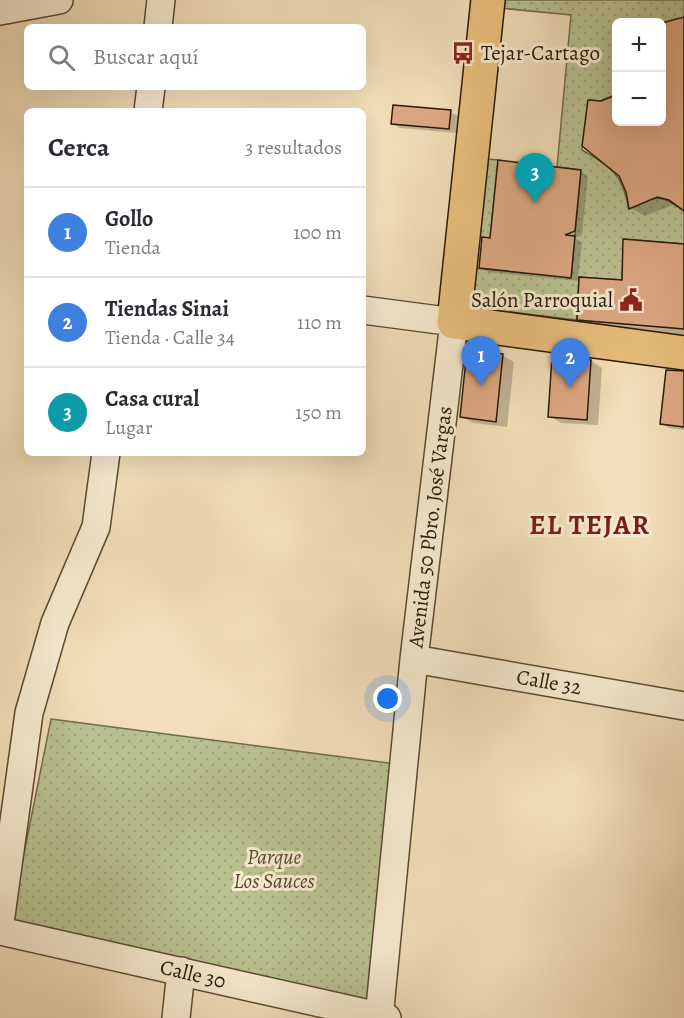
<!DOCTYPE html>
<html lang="es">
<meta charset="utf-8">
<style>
:root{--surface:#fff;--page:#f2f2f3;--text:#2b2b33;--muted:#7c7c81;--line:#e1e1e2;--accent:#8f2418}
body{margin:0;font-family:Alegreya,serif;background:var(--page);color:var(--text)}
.controls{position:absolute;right:18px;top:18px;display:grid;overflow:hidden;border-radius:9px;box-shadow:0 6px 24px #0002}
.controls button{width:54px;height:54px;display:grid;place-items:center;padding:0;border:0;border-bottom:2px solid var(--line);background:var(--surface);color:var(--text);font:30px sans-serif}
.you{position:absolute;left:388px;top:699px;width:21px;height:21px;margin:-15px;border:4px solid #fff;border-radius:50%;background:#1a73e8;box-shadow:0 0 0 9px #1a73e833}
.badge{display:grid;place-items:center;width:39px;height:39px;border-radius:50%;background:var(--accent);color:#fff;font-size:20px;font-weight:700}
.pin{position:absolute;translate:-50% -50px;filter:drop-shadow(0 2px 3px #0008)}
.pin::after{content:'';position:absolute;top:32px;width:21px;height:18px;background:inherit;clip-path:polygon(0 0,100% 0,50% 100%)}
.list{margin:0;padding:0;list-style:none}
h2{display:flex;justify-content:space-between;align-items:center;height:78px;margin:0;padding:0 24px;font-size:26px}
h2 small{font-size:20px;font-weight:400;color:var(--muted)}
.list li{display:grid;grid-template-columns:39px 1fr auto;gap:18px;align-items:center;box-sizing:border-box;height:90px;padding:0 24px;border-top:2px solid var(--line)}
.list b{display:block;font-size:22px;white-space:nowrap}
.list p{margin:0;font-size:20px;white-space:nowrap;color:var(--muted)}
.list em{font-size:20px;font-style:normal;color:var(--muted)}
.icon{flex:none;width:33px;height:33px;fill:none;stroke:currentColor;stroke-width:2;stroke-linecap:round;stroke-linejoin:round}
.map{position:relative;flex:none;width:684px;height:1018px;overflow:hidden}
.search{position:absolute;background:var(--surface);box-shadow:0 6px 24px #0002;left:24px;top:24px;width:342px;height:66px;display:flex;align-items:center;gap:15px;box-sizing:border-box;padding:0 21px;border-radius:9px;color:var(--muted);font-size:22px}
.panel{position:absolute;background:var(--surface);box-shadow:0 6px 24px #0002;left:24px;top:108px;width:342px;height:348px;border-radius:9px}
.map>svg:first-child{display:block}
.green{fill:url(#green-dots);stroke:#706c4b;stroke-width:1.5}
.shadow{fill:#0003}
.building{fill:#dda883;stroke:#281806;stroke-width:1.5}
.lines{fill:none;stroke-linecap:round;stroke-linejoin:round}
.minor-casing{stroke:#5a4a32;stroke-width:30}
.major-casing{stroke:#281806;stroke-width:36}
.minor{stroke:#f7ead1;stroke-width:27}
.major{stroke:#e9bf7c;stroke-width:33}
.labels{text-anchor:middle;stroke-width:6;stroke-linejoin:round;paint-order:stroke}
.poi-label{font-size:21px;fill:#281806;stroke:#f7ead1;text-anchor:start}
.street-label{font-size:21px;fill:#281806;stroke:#f7ead1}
.park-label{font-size:21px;font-style:italic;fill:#544b2f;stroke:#f7ead1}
.district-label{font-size:27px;font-weight:bold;letter-spacing:1.5px;fill:#7a1f14;stroke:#f7ead1}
</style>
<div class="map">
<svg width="684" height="1018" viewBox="0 0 684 1018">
<defs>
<pattern id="green-dots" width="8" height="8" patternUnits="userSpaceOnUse" patternTransform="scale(1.5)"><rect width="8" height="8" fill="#b9c190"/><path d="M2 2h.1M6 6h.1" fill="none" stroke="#9fa57b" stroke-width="1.8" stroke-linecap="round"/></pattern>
</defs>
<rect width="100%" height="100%" fill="#f2deb8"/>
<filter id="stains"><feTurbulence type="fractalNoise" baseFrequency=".00333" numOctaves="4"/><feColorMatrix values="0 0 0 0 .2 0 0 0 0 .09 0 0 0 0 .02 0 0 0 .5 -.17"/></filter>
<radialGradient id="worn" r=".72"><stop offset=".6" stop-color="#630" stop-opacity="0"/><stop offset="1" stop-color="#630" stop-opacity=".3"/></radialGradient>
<!-- green -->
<path class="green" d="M499 0H684V21L679 18 662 23 616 22V94L601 101 588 100 582 150C612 167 622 174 629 209 657 197 659 192 684 211V244L624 239 622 280 579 277 577 320 467 307 473 268 571 277 581 170 557 167 571 15 499 8Z
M486 159 498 160 490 238 476 237Z
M51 719 404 765 380 1016 9 928Z"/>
<!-- shadow -->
<path class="shadow" d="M679 20 684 23V209L673 205 645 216 631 208 602 102 616 96V122H662V25Z
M450 112 458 116 456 133 400 128 393 124Z
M580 171 588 176 582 235 575 238 582 242 578 278 624 282 684 245V335L593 327 579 319 580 281 488 272 480 267 491 239Z
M502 355 514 362 507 427 473 423 462 417Z
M591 361 602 368 598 425 561 423 550 416Z
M684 373V430L669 428 661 423Z"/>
<!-- building -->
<path class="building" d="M684 17V211L669 200 657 197 629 209 626 192 619 176 582 146 588 100 601 101 616 95V122H662V23Z
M393 105 451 110 449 129 391 124Z
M498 160 581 170 575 231 565 235 575 236 571 278 479 268 482 237 490 238Z
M623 239 684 244V329L577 320 579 277 622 280Z
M467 350 503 354 496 422 460 417Z
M552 357 591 360 587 420 548 417Z
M666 370 684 371V427L660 424Z"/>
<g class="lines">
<!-- minor casing -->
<g class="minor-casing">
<path id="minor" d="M0 11 59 0
M158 27 161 0
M148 111 151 87
M363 310 454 322 414 659 379 1018
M414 659 684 706
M0 923 29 713 55 623 96 527 106 453
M0 931 387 1018
M176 1018 181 971"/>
</g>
<!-- major casing -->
<g class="major-casing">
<path id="major" d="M488 0 454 322 684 353"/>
</g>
<!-- minor -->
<use href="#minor" class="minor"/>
<!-- major -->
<use href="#major" class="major"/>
</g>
<!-- icons -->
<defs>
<g id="bus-bare" transform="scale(1.8)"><path d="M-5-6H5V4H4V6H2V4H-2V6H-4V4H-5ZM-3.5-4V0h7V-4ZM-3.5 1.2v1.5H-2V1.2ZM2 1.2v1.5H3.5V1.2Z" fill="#8f2418" stroke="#f7ead1" stroke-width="2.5" paint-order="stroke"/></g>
<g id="civic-bare" transform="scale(1.8)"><path d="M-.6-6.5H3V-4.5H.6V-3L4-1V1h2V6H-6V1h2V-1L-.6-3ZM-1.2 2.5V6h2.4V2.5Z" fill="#8f2418" stroke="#f7ead1" stroke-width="2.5" paint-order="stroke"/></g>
</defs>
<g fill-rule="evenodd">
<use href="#bus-bare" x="463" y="53"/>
<use href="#civic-bare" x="631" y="300"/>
</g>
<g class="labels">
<!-- poi labels -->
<g class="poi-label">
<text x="481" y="60">Tejar-Cartago</text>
<text x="613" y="307" text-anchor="end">Salón Parroquial</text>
</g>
<!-- street labels -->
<g class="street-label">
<text transform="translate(430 527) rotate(-83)" y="7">Avenida 50 Pbro. José Vargas</text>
<text transform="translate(549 682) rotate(10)" y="7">Calle 32</text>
<text transform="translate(193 974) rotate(13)" y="7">Calle 30</text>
</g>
<!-- park labels -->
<g class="park-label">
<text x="274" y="864">Parque<tspan x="274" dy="24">Los Sauces</tspan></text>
</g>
<!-- district labels -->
<g class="district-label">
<text x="590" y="534">EL TEJAR</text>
</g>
</g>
<rect width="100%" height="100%" filter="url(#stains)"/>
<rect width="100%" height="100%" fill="url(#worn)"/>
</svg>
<div class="controls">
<button>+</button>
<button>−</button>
</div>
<div class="you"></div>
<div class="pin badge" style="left:481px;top:386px;background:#3f7fe0">1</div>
<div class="pin badge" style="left:570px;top:388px;background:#3f7fe0">2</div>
<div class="pin badge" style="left:535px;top:203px;background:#0f9aa8">3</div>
<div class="search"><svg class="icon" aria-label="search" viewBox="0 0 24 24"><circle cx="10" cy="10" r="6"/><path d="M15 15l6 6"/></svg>Buscar aquí</div>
<section class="panel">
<h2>Cerca<small>3 resultados</small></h2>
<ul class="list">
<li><span class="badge" style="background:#3f7fe0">1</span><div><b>Gollo</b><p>Tienda</p></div><em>100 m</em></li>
<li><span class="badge" style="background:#3f7fe0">2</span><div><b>Tiendas Sinai</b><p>Tienda · Calle 34</p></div><em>110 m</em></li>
<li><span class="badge" style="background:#0f9aa8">3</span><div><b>Casa cural</b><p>Lugar</p></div><em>150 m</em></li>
</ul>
</section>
</div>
